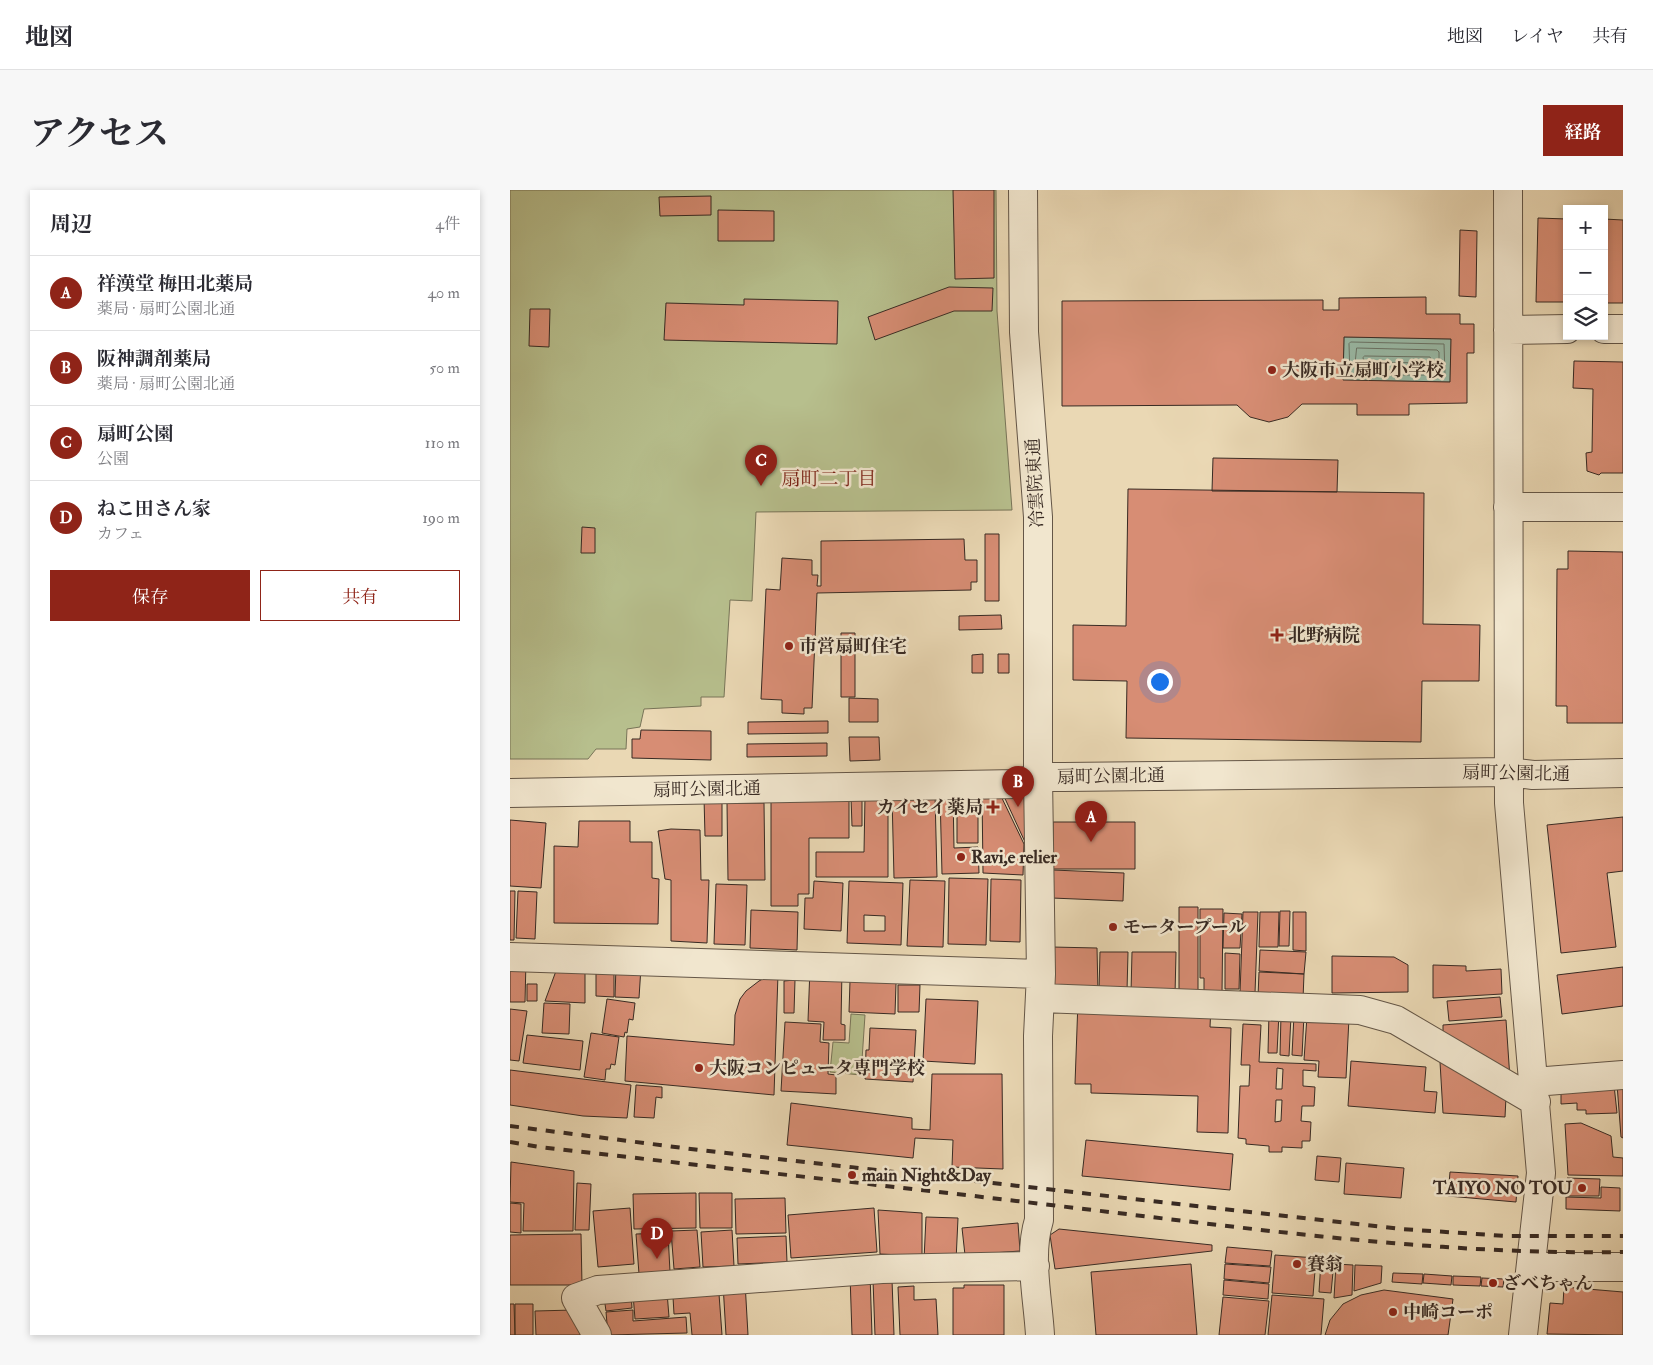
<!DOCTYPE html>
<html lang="ja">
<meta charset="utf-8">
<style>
:root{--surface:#fff;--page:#f7f7f7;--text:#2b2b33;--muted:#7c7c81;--line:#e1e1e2;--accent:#8f2418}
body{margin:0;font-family:"IM FELL Double Pica","Noto Serif JP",serif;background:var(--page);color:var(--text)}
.controls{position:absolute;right:15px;top:15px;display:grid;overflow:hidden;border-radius:0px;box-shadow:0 2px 8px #0003}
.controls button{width:45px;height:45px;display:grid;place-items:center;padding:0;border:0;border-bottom:1px solid var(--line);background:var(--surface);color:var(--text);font:25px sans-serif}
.you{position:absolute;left:649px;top:491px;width:18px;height:18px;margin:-12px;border:4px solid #fff;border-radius:50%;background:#1a73e8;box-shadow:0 0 0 8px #1a73e833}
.badge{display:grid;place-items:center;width:32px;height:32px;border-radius:50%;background:var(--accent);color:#fff;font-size:16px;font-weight:700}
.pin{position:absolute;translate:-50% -41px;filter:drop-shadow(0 1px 2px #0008)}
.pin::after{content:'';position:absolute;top:26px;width:18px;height:15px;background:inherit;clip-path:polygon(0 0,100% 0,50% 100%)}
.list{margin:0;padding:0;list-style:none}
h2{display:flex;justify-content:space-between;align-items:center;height:65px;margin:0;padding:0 20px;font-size:21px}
h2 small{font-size:16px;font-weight:400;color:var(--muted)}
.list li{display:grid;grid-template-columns:32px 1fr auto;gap:15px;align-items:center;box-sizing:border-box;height:75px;padding:0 20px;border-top:1px solid var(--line)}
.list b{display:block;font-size:19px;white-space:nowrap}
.list p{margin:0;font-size:16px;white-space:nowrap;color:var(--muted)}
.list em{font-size:16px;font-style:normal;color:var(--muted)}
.actions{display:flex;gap:10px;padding:15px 20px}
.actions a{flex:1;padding:11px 0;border:1px solid var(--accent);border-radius:0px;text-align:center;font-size:18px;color:var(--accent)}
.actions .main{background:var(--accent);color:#fff}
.icon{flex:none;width:28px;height:28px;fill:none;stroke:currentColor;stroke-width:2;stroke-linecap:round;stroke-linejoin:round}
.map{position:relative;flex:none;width:1113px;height:1145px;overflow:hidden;border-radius:0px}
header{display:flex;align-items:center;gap:30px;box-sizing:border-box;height:70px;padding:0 25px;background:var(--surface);border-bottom:1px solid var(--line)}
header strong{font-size:24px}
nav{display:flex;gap:28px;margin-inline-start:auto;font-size:18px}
.intro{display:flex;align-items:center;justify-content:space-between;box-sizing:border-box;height:120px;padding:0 30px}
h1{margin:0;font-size:35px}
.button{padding:12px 22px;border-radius:0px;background:var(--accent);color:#fff;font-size:18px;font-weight:700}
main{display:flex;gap:30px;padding:0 30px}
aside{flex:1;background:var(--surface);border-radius:0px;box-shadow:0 2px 8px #0003}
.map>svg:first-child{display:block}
.green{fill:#b7bf8d;stroke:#787458}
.water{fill:#99bba8;stroke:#728173}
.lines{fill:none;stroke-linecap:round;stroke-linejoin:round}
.shore{stroke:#687266;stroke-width:1}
.building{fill:#d78d74;stroke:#382a23;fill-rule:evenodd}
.minor-casing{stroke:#645647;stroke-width:30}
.minor{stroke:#f1e6ce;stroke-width:28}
.rail{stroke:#382a23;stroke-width:4;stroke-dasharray:9 9;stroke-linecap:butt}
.poi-dot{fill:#8f2418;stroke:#f1e6ce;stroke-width:2}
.labels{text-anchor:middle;stroke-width:5;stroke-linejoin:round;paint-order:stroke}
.poi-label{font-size:18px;font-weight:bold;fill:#382a23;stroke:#f1e6ce;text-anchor:start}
.street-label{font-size:18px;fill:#382a23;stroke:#f1e6ce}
.neighbourhood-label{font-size:19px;fill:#7a1f14;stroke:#f1e6ce}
</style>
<header>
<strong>地図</strong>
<nav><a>地図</a><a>レイヤ</a><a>共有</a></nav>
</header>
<div class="intro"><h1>アクセス</h1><a class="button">経路</a></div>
<main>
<aside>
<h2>周辺<small>4件</small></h2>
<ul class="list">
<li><span class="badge">A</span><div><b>祥漢堂 梅田北薬局</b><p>薬局 · 扇町公園北通</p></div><em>40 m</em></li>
<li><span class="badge">B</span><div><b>阪神調剤薬局</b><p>薬局 · 扇町公園北通</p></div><em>50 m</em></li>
<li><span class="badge">C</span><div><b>扇町公園</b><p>公園</p></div><em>110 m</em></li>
<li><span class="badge">D</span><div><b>ねこ田さん家</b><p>カフェ</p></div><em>190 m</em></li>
</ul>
<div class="actions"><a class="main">保存</a><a>共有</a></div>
</aside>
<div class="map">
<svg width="1113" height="1145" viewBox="0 0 1113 1145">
<rect width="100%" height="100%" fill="#ead8b4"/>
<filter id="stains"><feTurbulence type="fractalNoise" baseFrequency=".004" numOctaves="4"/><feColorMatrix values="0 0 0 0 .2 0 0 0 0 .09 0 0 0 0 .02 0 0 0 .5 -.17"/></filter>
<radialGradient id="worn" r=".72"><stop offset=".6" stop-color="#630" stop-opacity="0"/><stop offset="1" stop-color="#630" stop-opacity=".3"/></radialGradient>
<!-- green -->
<path class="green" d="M0 0H486L487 121 502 320 246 322 242 411 220 410 214 507H191V516L134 519 130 537 117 539 116 559H86L78 569H0Z
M341 824 355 825 351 885 320 882 323 852 339 853Z"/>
<!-- water -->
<path class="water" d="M834 147 941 149 940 192 833 190Z"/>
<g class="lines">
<!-- shore -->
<path class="shore" d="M841 152 934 154 935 185H840L839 154Z
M847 158 927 160 929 162V179L927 181 847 179 845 177Z
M855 166 920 167 922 171 919 173 855 172 853 168Z"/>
</g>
<!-- building -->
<path class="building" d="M443 0H484V88L445 89Z
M201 6V25L150 26 149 7Z
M208 20 264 21V51H208Z
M1028 28 1057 29V112H1026Z
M1094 29 1113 30V113H1094Z
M950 40 967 41 966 107 949 106Z
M439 97 483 98 482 121H444L365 150 358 127Z
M916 107V124H950V134H964V163H957V213L899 214V225H847V214H792L778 227 759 232 740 227 727 215 552 216V111L813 110V120H829V108ZM834 147 941 149 940 192 833 190Z
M234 109 328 111 327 154 154 150 156 113 234 115Z
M20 119H40L39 157 19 156Z
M1064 171 1113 172V283H1091L1089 285 1077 281 1076 263 1082 262 1083 199 1063 198Z
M703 268 828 270 827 302 702 301Z
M618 299 914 303 913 434 970 435 969 491H912L911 552 616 548 617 491 563 490V435L616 436Z
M72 337 85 338V363H71Z
M475 344H489V411H475Z
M454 349 455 370H467V392H461V400L307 403 302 518H294V524L272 523V510L251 509 256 399 270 400 272 368 302 370V385H308L307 396H311V351Z
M1058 361 1113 362V533H1057V516H1046L1047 379H1058Z
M491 425 492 439 449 440V426Z
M331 443H345V507H331Z
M473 464V483H462V465Z
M488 464H499V483H488Z
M339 508 368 509V532H339Z
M318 531V543L238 544V532Z
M131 540 201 541V570L122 568V549H130Z
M339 547H369L370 570 340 571Z
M317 553V566L237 567V554Z
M472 602H489L514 654 513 685 473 683Z
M492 602H512L521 610 515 652Z
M430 604H443L444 658 468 657 469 683 432 684Z
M447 604H468V653H447Z
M425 605 427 687 384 688 382 606Z
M341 607H352V636H342Z
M355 607 378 608V687H306V662H354Z
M194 608H212V646H195Z
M261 610H339V648H299V704H288V716H261Z
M217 613H254L255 690H218Z
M1113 627V681L1097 683 1106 757 1051 763 1037 635Z
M0 630 36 633 31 698 0 696Z
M69 631H120V652H142V688L149 689 148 734 44 733V656L68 657Z
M543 632H625V679H543Z
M161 639 190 640 191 690H199L197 753 161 751V690L155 689 148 641Z
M543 680 614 683 613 711 542 708Z
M439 688 478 689 476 755 438 754Z
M481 689 511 690 510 752 480 751Z
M400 690 435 691 433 757 397 756Z
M304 691 333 693 331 741 294 739 295 708H303Z
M339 691 393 693 391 755 337 753ZM354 725 375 726V741H354Z
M206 694 237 695 235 755 204 754Z
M0 701H5L4 750H0Z
M8 701 27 702 25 749 6 748Z
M669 717H688V803H669Z
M690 719H713L712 803H694V788H690Z
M241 720 288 722 287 760 240 758Z
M770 721H780L779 756H769Z
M733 722H748L745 803H730Z
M750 722H769L768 757H749Z
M783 722H796V761L783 760Z
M714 723 732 724 730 758H713Z
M542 757 587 758 588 802 541 797Z
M750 760 796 762 794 784 749 781Z
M590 762H618L617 801H589Z
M622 762H666L665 805 621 803Z
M715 763 730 764 729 799H715Z
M822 766 884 767 898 775V802L822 803Z
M0 770H16L15 812H0Z
M50 770H75V813L35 811Z
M86 773H104V807L86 806Z
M923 775 956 776V781L991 779 992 804 923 808Z
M106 776 131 777 129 808 105 807Z
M1113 777V816L1052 824 1047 785Z
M300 778 332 779 331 834 335 835V850H313L314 832 298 831Z
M749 782 794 784 793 809 748 807Z
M268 784 264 905 115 891 117 846 224 855 225 825 230 809 236 801 249 791 260 785Z
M285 790 284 823H274V791Z
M340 791 386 793 385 824 339 822Z
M17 794H27V811H17Z
M388 795H410L409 822H388Z
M990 807 992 827 939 831 937 811Z
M97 809 125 813 123 830 119 829 117 843 115 842 114 847 92 843Z
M416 809 468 811 465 874 413 871Z
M568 811 701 816 700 837 721 838 718 943 687 942 688 906 581 903V894H565Z
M34 813 60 814 59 844 32 843Z
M0 819 17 821 9 871 0 870Z
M759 822 769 823 767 863H758Z
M771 825 781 826 779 866 770 865Z
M784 825H794L792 866 782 865Z
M797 826 839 828 836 888 808 887 809 871 794 870Z
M996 830 1000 889 933 850V835Z
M275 832 311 834 310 852 319 853 318 884 326 885V904L271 901Z
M733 834 751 835 749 872 806 874V881L793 880V896L805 897 804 916H792L791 931 801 932 800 951H792V958L772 957V962H759V956L736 954V949L728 948 730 896H739L740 875H731ZM767 878 773 879 772 899H766ZM766 910H772L771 931 765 932Z
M360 838 406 840 403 892 355 889 356 860H359Z
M81 843 109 847 105 875 101 874 100 879H96L95 890 74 887Z
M17 845 73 851 70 880 13 873Z
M841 871 916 877 914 901 927 902 925 923 838 916Z
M930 872 938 873 996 907 995 927 933 923Z
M0 880 121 895 117 928 73 926 0 915Z
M422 884H492L493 979 442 977 443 950 405 948 403 968 277 955 281 913 402 928V939L420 940Z
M1107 894H1113V948L1111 947Z
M126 895 152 897V908L146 907 144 928 124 927Z
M1104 895 1107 923 1076 924V920H1067V913L1051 914V900Z
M1071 933 1101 946 1103 967 1113 968V986L1058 985 1055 934Z
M576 950 723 964 720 1000 572 986Z
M807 966 831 968 829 992 805 990Z
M1 972 64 981 63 1041H13L14 1013 0 1012Z
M836 973 894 978 891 1008 834 1004Z
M940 982 1008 986 1006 1012 938 1006Z
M1057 988 1090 989 1089 1006H1057Z
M67 993 81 994 79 1040H65Z
M1091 997 1110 998V1021L1056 1019V1007L1091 1008Z
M186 1003V1038L124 1039 123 1004Z
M189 1003H222V1038H190Z
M275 1008 276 1043 226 1044 225 1009Z
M0 1013 11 1014V1043L0 1042Z
M120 1018 124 1074 88 1077 83 1021Z
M364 1018 367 1062 281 1068 278 1025Z
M368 1020 412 1023V1066L370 1064Z
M416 1027 448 1028 446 1071 414 1070Z
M508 1033 510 1061 455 1065 452 1038Z
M549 1039 702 1055V1061L545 1079 540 1045Z
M187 1040 190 1077 164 1079 161 1041Z
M222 1040 224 1076 193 1077 191 1042Z
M158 1043 160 1082 129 1084 126 1044Z
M71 1044 72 1095H0V1045Z
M276 1046 277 1072 228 1074 227 1048Z
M717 1057 762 1061 760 1076 715 1073Z
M765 1065 806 1068 803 1106 762 1103Z
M811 1071 824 1072 821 1103 809 1102Z
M681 1074 687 1145H586L581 1082Z
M715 1074 761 1077 759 1093 714 1089Z
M826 1074 843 1075 842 1105 824 1108Z
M845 1075 872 1076 871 1093 844 1101Z
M883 1083 913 1084 912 1094 882 1092Z
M360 1084 362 1145H342L340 1085Z
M914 1084 942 1086 941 1095 913 1093Z
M943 1086 971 1087 970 1096 943 1095Z
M972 1088 994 1089 993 1097 971 1096Z
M363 1090H382L384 1145H365Z
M714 1090 759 1094 758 1109 713 1105Z
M235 1092 238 1145H216L213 1094Z
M454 1095H494V1145H443V1098H454Z
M404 1096V1110L426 1109 428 1145H390L388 1097Z
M1054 1097 1113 1102V1145L1037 1144 1040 1113 1053 1114Z
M874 1100 943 1109 938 1145H815L820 1130 833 1114 851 1105Z
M157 1102 159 1127 125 1129 123 1104Z
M121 1104 122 1118 96 1121 94 1107Z
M209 1104 212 1145H182L180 1123 164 1124 163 1107Z
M762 1105 814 1109 811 1145H758Z
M713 1107 759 1111 755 1145H709Z
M0 1114H4L5 1145H0Z
M5 1114H23V1145H5Z
M64 1120V1133H70V1145H26L25 1121Z
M123 1120V1131L176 1127 177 1143 98 1145 96 1122Z"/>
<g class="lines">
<!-- minor casing -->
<g class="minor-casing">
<path id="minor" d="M513 0 514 142 528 327V587L531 784 528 846 529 1030C518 1065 528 1109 530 1145
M998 0 999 613 1031 983 1013 1145
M1094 139H1113
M998 140 1057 139
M998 317H1113
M0 603 507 594 528 587H553L999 582 1023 585 1113 583
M0 767 531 784
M531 808 850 820 886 830 1026 912
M1024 892 1113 885
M1021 1077H1113
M87 1145 66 1108 88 1100 372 1079 525 1076"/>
</g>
<!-- minor -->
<use href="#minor" class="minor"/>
<!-- rail -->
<path class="rail" d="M0 936 189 960 891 1039 997 1046H1113
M0 952 30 957C211 978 392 997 574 1019 753 1040 932 1065 1113 1062"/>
</g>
<!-- markers -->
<g class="poi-dot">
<circle cx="762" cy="180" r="5"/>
<path d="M764.5 437.5h5v5h5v5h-5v5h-5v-5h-5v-5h5z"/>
<circle cx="279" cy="456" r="5"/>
<path d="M480.5 609.5h5v5h5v5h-5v5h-5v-5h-5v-5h5z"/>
<circle cx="451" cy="667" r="5"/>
<circle cx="603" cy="737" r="5"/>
<circle cx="189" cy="878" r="5"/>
<circle cx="342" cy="985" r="5"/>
<circle cx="1072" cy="998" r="5"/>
<circle cx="787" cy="1074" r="5"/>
<circle cx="983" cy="1093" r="5"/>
<circle cx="883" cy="1122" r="5"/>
</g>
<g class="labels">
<!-- poi labels -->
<g class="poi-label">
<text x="772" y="186">大阪市立扇町小学校</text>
<text x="778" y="451">北野病院</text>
<text x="289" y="462">市営扇町住宅</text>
<text x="473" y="623" text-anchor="end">カイセイ薬局</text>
<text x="461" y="673">Ravi,e relier</text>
<text x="613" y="743">モータープール</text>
<text x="199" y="884">大阪コンピュータ専門学校</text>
<text x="352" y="991">main Night&amp;Day</text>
<text x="1062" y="1004" text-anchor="end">TAIYO NO TOU</text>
<text x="797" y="1080">賽翁</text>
<text x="993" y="1099">ざべちゃん</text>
<text x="893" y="1128">中崎コーポ</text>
</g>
<!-- street labels -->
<g class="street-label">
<text transform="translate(525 293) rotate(-93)" y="6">冷雲院東通</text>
<text transform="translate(1006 583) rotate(1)" y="6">扇町公園北通</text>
<text transform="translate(601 586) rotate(-1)" y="6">扇町公園北通</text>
<text transform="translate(197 599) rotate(-1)" y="6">扇町公園北通</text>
</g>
<!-- neighbourhood labels -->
<g class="neighbourhood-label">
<text x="319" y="295">扇町二丁目</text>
</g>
</g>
<rect width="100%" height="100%" filter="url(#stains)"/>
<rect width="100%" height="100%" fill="url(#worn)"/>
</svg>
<div class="controls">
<button>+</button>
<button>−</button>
<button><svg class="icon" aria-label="layers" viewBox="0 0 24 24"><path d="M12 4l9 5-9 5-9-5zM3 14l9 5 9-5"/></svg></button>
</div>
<div class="you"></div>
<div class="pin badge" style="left:581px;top:652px">A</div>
<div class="pin badge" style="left:508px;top:617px">B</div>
<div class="pin badge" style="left:251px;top:296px">C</div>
<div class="pin badge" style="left:147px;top:1069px">D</div>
</div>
</main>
